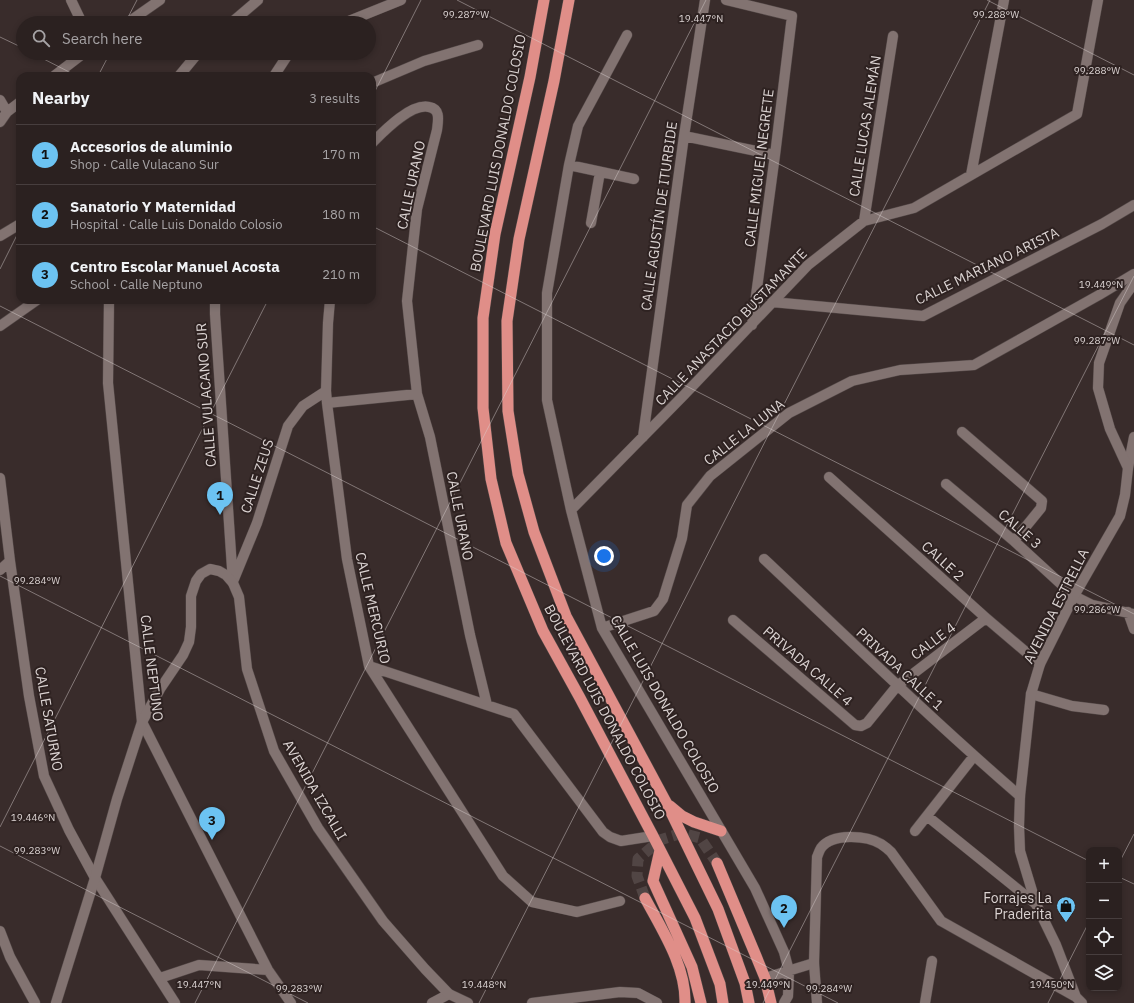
<!DOCTYPE html>
<meta charset="utf-8">
<style>
:root{--surface:#2b2120;--page:#332929;--text:#f1f3f6;--muted:#a6a3a5;--line:#473e3e;--accent:#6cc3f2}
body{margin:0;font-family:"IBM Plex Sans",sans-serif;background:var(--page);color:var(--text)}
.controls{position:absolute;right:12px;bottom:12px;display:grid;overflow:hidden;border-radius:8px;box-shadow:0 2px 6px #0003}
.controls button{width:36px;height:36px;display:grid;place-items:center;padding:0;border:0;border-bottom:1px solid var(--line);background:var(--surface);color:var(--text);font:20px sans-serif}
.you{position:absolute;left:604px;top:556px;width:14px;height:14px;margin:-10px;border:3px solid #fff;border-radius:50%;background:#1a73e8;box-shadow:0 0 0 6px #1a73e833}
.badge{display:grid;place-items:center;width:26px;height:26px;border-radius:50%;background:var(--accent);color:#111;font-size:13px;font-weight:700}
.pin{position:absolute;translate:-50% -33px;filter:drop-shadow(0 1px 2px #0008)}
.pin::after{content:'';position:absolute;top:21px;width:14px;height:12px;background:inherit;clip-path:polygon(0 0,100% 0,50% 100%)}
.list{margin:0;padding:0;list-style:none}
h2{display:flex;justify-content:space-between;align-items:center;height:52px;margin:0;padding:0 16px;font-size:17px}
h2 small{font-size:13px;font-weight:400;color:var(--muted)}
.list li{display:grid;grid-template-columns:26px 1fr auto;gap:12px;align-items:center;box-sizing:border-box;height:60px;padding:0 16px;border-top:1px solid var(--line)}
.list b{display:block;font-size:15px;white-space:nowrap}
.list p{margin:0;font-size:13px;white-space:nowrap;color:var(--muted)}
.list em{font-size:13px;font-style:normal;color:var(--muted)}
.icon{flex:none;width:22px;height:22px;fill:none;stroke:currentColor;stroke-width:2;stroke-linecap:round;stroke-linejoin:round}
.map{position:relative;flex:none;width:1134px;height:1003px;overflow:hidden}
.search{position:absolute;background:var(--surface);box-shadow:0 2px 6px #0003;left:16px;top:16px;width:360px;height:44px;display:flex;align-items:center;gap:10px;box-sizing:border-box;padding:0 14px;border-radius:22px;color:var(--muted);font-size:15px}
.panel{position:absolute;background:var(--surface);box-shadow:0 2px 6px #0003;left:16px;top:72px;width:360px;height:232px;border-radius:12px}
.map>svg:first-child{display:block}
.lines{fill:none;stroke-linecap:round;stroke-linejoin:round}
.trunk-tunnel{stroke:#514544;stroke-width:11;stroke-dasharray:11 5.5;stroke-linecap:butt}
.minor-casing{stroke:#544948;stroke-width:11}
.tertiary-casing{stroke:#544948;stroke-width:11}
.trunk-casing{stroke:#544948;stroke-width:12}
.minor{stroke:#827371;stroke-width:10}
.tertiary{stroke:#827371;stroke-width:10}
.trunk{stroke:#e08e88;stroke-width:11}
.ticks{fill:none;stroke:#dbd3d2;stroke-width:1;stroke-opacity:0.45}
.labels{text-anchor:middle;stroke-width:4;stroke-linejoin:round;paint-order:stroke}
.street-label{font-size:14px;fill:#dbd3d2;stroke:#2e2221}
.poi-label{font-size:14px;fill:#dbd3d2;stroke:#2e2221;text-anchor:end}
.ticks-label{font-size:10px;text-anchor:middle;fill:#dbd3d2;stroke:#2e2221;stroke-width:4;stroke-linejoin:round;paint-order:stroke}
</style>
<div class="map">
<svg width="1134" height="1003" viewBox="0 0 1134 1003">
<rect width="100%" height="100%" fill="#392c2b"/>
<g class="lines">
<!-- trunk-tunnel -->
<path class="trunk-tunnel" d="M645 898 637 876 638 859 660 840 682 833 700 838 717 863"/>
<!-- minor casing -->
<g class="minor-casing">
<path id="minor" d="M71 0 82 23
M726 0 792 16 775 155 752 325
M127 23 160 0
M231 23 258 0
M344 23 401 0
M627 35 578 126 569 165 547 293V400L571 510 602 628 755 888 784 952 789 971 788 996 784 1003
M54 76 84 53
M179 76 198 53
M274 76 289 53
M372 83 424 61 478 45
M0 100 7 112
M0 122 7 112 20 102
M684 136 775 155
M372 143C384 131 411 103 429 107 441 109 438 121 437 130L417 209 407 301 417 394 430 437 470 635 487 705
M569 165 634 179
M971 175 1004 0
M864 221 893 36
M591 223 600 172
M0 236 20 224
M109 300 108 383 142 722 268 970 291 1003
M215 300V314L233 583
M330 300 328 323 326 391 327 403 347 559 369 666 503 876 532 902 577 912 620 901
M772 302 923 316 1102 224 1134 205
M0 326 37 300
M327 403 417 394
M962 432 1042 501 1041 508 1014 541
M643 437 684 136 705 0
M1128 468 1134 437
M829 477 986 618 1040 664
M0 478 10 561 29 696 44 776 69 830 95 878 175 1003
M946 484 1014 541 1074 596 1092 605 1134 614
M571 510 684 395 808 265 864 221 914 208 1077 114 1098 0
M764 559C849 639 932 720 1020 796
M0 570 10 561
M234 579 257 523 288 426 303 406 326 391
M1128 612 1134 629
M733 620 855 725 861 726 867 723 897 686 986 618
M602 628 654 611 663 599 682 538 687 505 710 476 789 413 852 381 900 370 974 365 1099 295 1134 274
M369 666 514 714 603 832 610 837 621 841 653 836
M1031 694 1072 706 1104 710
M927 816 1036 904
M915 831 974 756
M0 931 10 957 35 1003
M160 978 199 965 268 970
M765 978 814 963
M432 1003 449 994
M925 1003 932 961"/>
</g>
<!-- tertiary casing -->
<g class="tertiary-casing">
<path id="tertiary" d="M1076 997 1056 945 1036 904 1020 851 1019 826 1020 796 1031 694 1040 664 1074 596 1120 516 1125 495 1128 468 1110 429 1098 388 1099 363 1120 303 1134 283
M56 1003 95 878 117 799 142 722 160 689 183 655 189 642 191 627V596L196 581 201 574 210 569 219 571 226 575 233 583 239 597 247 669 274 751 318 828 383 921 425 969 449 994 468 1003
M532 1003 620 992 638 993 657 1003
M817 1003 814 963 817 857C818 855 819 851 821 848 832 833 866 835 881 844 884 846 888 849 891 852L941 921 1076 997 1082 1003"/>
</g>
<!-- trunk casing -->
<g class="trunk-casing">
<path id="trunk" d="M544 0 530 77 495 234 483 318V408L491 479 506 543 543 631 580 698 653 836 695 918 720 984 723 1003
M569 0 554 81 519 239 507 321 508 411 518 474 534 532 566 616 666 802 718 909 745 983 749 1003
M670 806 682 816 694 822 721 831
M660 850 653 881 692 967 701 1003
M717 863 756 956 765 978 771 1003
M645 898C662 930 686 966 685 1003"/>
</g>
<!-- minor -->
<use href="#minor" class="minor"/>
<!-- tertiary -->
<use href="#tertiary" class="tertiary"/>
<!-- trunk -->
<use href="#trunk" class="trunk"/>
</g>
<!-- ticks -->
<path class="ticks" d="M457 0 1134 345M987 0 1134 75M125 23 137 0M0 37 23 48M32 53 77 76M98 76 110 53M372 97 421 0M372 226 1134 614M0 269 20 229M0 306 1089 861M0 576 838 1003M0 827 268 300M0 846 308 1003M1119 863 1134 834M1119 877 1134 884M195 1003 706 0M479 1003 990 0M763 1003 1134 276M1048 1003 1089 922"/>
<!-- icons -->
<defs>
<g id="shop-pin" transform="scale(1)"><path d="M0 17L-7.5 6A9.5 9.5 0 1 1 7.5 6Z" fill="#6cc3f2" stroke="#2e2221"/><path d="M-5-2.5h2.3a2.7 3.5 0 0 1 5.4 0H5L5.5 6h-11ZM-1.5-2.5h3a1.5 2.3 0 0 0-3 0Z" fill="#111"/></g>
</defs>
<g fill-rule="evenodd">
<use href="#shop-pin" x="1066" y="906"/>
</g>
<g class="labels">
<!-- street labels -->
<g class="street-label">
<text transform="translate(865 126) rotate(-81)" y="5">CALLE LUCAS ALEMÁN</text>
<text transform="translate(498 153) rotate(-79)" y="5">BOULEVARD LUIS DONALDO COLOSIO</text>
<text transform="translate(759 168) rotate(-83)" y="5">CALLE MIGUEL NEGRETE</text>
<text transform="translate(411 185) rotate(-78)" y="5">CALLE URANO</text>
<text transform="translate(659 216) rotate(-82)" y="5">CALLE AGUSTÍN DE ITURBIDE</text>
<text transform="translate(987 266) rotate(-26)" y="5">CALLE MARIANO ARISTA</text>
<text transform="translate(731 327) rotate(-46)" y="5">CALLE ANASTACIO BUSTAMANTE</text>
<text transform="translate(206 395) rotate(-94)" y="5">CALLE VULACANO SUR</text>
<text transform="translate(744 432) rotate(-38)" y="5">CALLE LA LUNA</text>
<text transform="translate(257 476) rotate(-72)" y="5">CALLE ZEUS</text>
<text transform="translate(460 516) rotate(79)" y="5">CALLE URANO</text>
<text transform="translate(1020 529) rotate(41)" y="5">CALLE 3</text>
<text transform="translate(943 561) rotate(42)" y="5">CALLE 2</text>
<text transform="translate(1056 606) rotate(-63)" y="5">AVENIDA ESTRELLA</text>
<text transform="translate(373 608) rotate(77)" y="5">CALLE MERCURIO</text>
<text transform="translate(933 641) rotate(-37)" y="5">CALLE 4</text>
<text transform="translate(808 666) rotate(41)" y="5">PRIVADA CALLE 4</text>
<text transform="translate(152 668) rotate(83)" y="5">CALLE NEPTUNO</text>
<text transform="translate(900 669) rotate(43)" y="5">PRIVADA CALLE 1</text>
<text transform="translate(665 704) rotate(60)" y="5">CALLE LUIS DONALDO COLOSIO</text>
<text transform="translate(605 712) rotate(62)" y="5">BOULEVARD LUIS DONALDO COLOSIO</text>
<text transform="translate(49 719) rotate(80)" y="5">CALLE SATURNO</text>
<text transform="translate(315 790) rotate(60)" y="5">AVENIDA IZCALLI</text>
</g>
<!-- poi labels -->
<g class="poi-label">
<text x="1052" y="903">Forrajes La<tspan x="1052" dy="16">Praderita</tspan></text>
</g>
</g>
<g class="ticks-label">
<text x="466" y="18">99.287°W</text>
<text x="996" y="18">99.288°W</text>
<text x="701" y="22">19.447°N</text>
<text x="1097" y="74">99.288°W</text>
<text x="1101" y="288">19.449°N</text>
<text x="1097" y="344">99.287°W</text>
<text x="37" y="584">99.284°W</text>
<text x="1097" y="613">99.286°W</text>
<text x="33" y="821">19.446°N</text>
<text x="37" y="854">99.283°W</text>
<text x="199" y="988">19.447°N</text>
<text x="484" y="988">19.448°N</text>
<text x="768" y="988">19.449°N</text>
<text x="1052" y="988">19.450°N</text>
<text x="299" y="992">99.283°W</text>
<text x="829" y="992">99.284°W</text>
</g>
</svg>
<div class="controls">
<button>+</button>
<button>−</button>
<button><svg class="icon" aria-label="locate" viewBox="0 0 24 24"><circle cx="12" cy="12" r="6"/><path d="M12 2v4M12 18v4M2 12h4M18 12h4"/></svg></button>
<button><svg class="icon" aria-label="layers" viewBox="0 0 24 24"><path d="M12 4l9 5-9 5-9-5zM3 14l9 5 9-5"/></svg></button>
</div>
<div class="you"></div>
<div class="pin badge" style="left:220px;top:515px">1</div>
<div class="pin badge" style="left:784px;top:928px">2</div>
<div class="pin badge" style="left:212px;top:840px">3</div>
<div class="search"><svg class="icon" aria-label="search" viewBox="0 0 24 24"><circle cx="10" cy="10" r="6"/><path d="M15 15l6 6"/></svg>Search here</div>
<section class="panel">
<h2>Nearby<small>3 results</small></h2>
<ul class="list">
<li><span class="badge">1</span><div><b>Accesorios de aluminio</b><p>Shop · Calle Vulacano Sur</p></div><em>170 m</em></li>
<li><span class="badge">2</span><div><b>Sanatorio Y Maternidad</b><p>Hospital · Calle Luis Donaldo Colosio</p></div><em>180 m</em></li>
<li><span class="badge">3</span><div><b>Centro Escolar Manuel Acosta</b><p>School · Calle Neptuno</p></div><em>210 m</em></li>
</ul>
</section>
</div>
